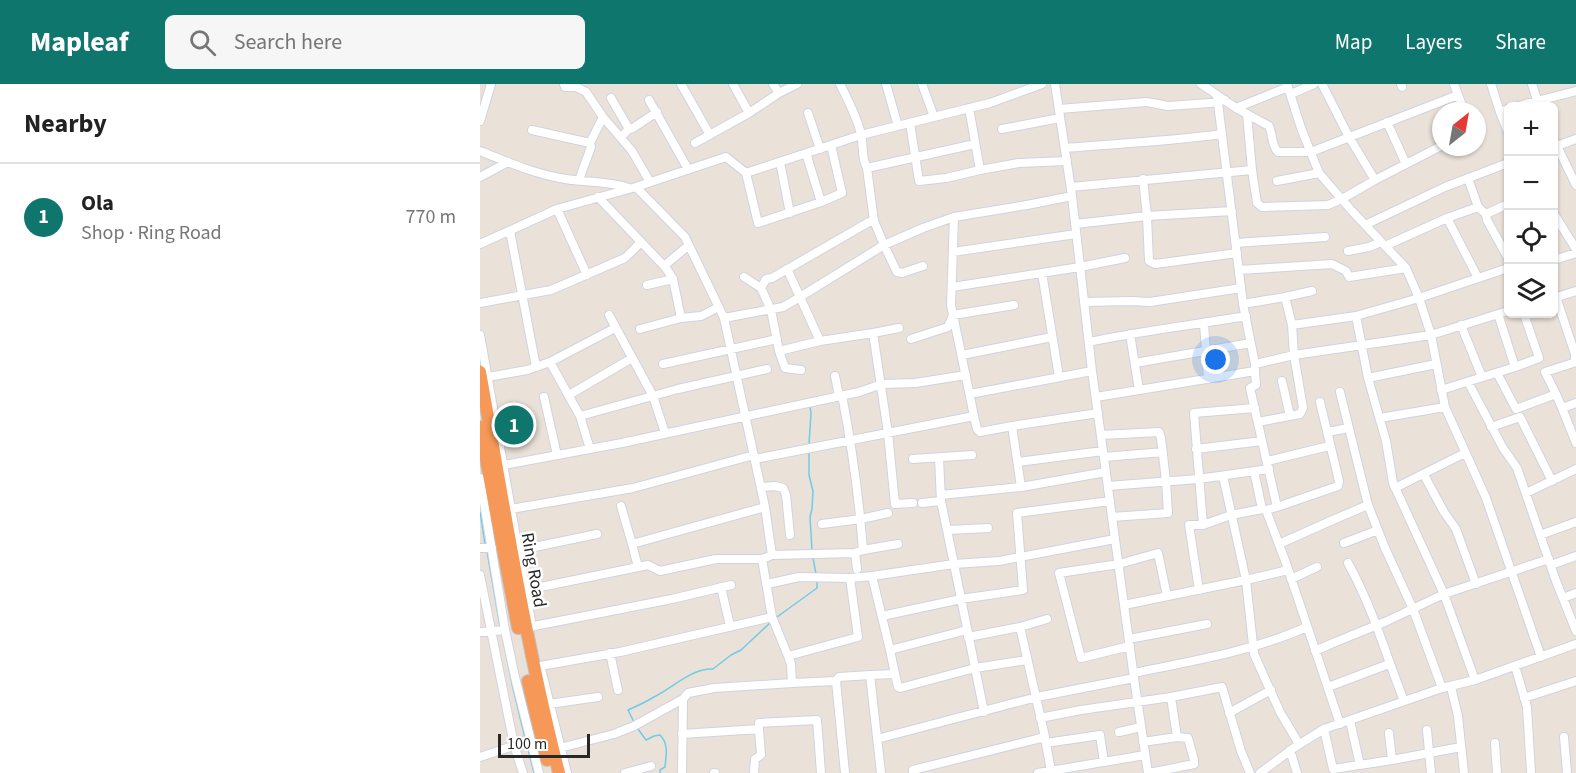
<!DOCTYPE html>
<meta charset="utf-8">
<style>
:root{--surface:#fff;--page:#f6f6f6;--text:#222;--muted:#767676;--line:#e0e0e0;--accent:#0f766e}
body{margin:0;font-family:"Source Sans 3",sans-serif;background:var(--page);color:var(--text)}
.controls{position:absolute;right:18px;top:18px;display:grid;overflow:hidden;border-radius:9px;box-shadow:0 2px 4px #0004}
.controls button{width:54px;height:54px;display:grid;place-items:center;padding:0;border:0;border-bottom:2px solid var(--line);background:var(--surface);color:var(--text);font:30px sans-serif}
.compass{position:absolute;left:952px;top:18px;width:54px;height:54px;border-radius:50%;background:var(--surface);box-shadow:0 2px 4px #0004;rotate:31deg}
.scale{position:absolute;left:18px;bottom:15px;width:92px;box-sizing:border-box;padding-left:6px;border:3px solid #282828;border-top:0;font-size:16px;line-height:21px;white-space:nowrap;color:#282828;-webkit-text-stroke:4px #fff;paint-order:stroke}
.you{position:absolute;left:736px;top:276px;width:21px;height:21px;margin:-15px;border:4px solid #fff;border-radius:50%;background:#1a73e8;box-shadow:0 0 0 9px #1a73e833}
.badge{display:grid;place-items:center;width:39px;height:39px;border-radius:50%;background:var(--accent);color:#fff;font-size:20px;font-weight:700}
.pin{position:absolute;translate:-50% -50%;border:3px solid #fff;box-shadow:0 2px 6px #0006}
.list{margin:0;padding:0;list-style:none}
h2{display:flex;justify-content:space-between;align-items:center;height:78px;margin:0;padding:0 24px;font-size:26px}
h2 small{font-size:20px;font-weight:400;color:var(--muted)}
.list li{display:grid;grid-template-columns:39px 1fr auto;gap:18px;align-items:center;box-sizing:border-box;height:108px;padding:0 24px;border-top:2px solid var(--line)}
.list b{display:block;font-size:22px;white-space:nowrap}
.list p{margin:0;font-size:20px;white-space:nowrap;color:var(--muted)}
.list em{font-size:20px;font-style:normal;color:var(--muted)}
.icon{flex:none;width:33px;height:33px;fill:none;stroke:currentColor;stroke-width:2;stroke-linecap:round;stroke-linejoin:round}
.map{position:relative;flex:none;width:1096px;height:689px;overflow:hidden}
header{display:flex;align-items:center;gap:36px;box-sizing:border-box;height:84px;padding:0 30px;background:var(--accent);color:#fff}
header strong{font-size:28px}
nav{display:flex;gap:33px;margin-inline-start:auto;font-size:21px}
.search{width:420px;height:54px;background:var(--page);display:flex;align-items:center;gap:15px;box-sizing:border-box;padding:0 21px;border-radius:9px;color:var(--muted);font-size:22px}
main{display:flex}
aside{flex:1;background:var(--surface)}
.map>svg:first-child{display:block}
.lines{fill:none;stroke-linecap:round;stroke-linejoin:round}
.stream{stroke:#70cbe8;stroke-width:1.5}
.minor-casing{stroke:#cfd3e0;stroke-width:10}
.highway-casing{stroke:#c3c3c3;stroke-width:14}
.minor{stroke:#fff;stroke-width:8}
.highway{stroke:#f69958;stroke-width:12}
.labels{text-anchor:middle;stroke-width:5;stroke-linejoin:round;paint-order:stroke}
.street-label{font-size:18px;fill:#282828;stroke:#fff}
</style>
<header>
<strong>Mapleaf</strong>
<div class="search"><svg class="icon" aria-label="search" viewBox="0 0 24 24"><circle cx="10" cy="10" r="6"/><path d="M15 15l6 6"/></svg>Search here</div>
<nav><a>Map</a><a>Layers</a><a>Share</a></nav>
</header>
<main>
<aside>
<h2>Nearby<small></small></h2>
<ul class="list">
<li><span class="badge">1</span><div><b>Ola</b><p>Shop · Ring Road</p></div><em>770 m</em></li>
</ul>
</aside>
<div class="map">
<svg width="1096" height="689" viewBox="0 0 1096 689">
<rect width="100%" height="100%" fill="#eae2d9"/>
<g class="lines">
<!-- stream -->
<path class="stream" d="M329 360 331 329 330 323
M329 367V391L333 407 332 425 330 433 332 466
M0 428 5 460
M7 467 20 542
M333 474 336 490
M297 533 337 504V498
M24 559 32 600 45 654
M154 638 148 626C157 622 166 618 174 613 193 604 211 584 233 585L251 571 261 566 291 538
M158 645 166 656 174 652 180 651C189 660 186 672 185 683L180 686V689
M47 661 54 689"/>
<!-- minor casing -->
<g class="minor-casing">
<path id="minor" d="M84 0 85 3H96L106 8 123 33 152 67 170 98
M201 0 230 51
M253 0 269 29
M293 0 299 9 317 0
M360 0C368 16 377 33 381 50 384 62 381 74 387 84L495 60
M406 0 418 42
M442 0 454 33
M721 0 756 24 808 3
M842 0 869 53 895 96
M921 0 922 3
M974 0 984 27
M1011 0 1020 28 1028 48
M1052 0 1059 22
M811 10 834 0
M131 14 149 45
M169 16 208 85
M1038 22 1096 7
M489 24 500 86 539 79 587 77
M756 24 789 42C793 51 791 61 798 68H831L978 11
M579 25 667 18 688 22 730 19 745 16
M1020 28 1028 25
M328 29 340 65
M767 30 772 86 777 119 782 123 848 121 862 115 895 96 961 62
M0 37 11 0
M907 38 926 80
M430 39 439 97 466 94 500 86
M522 45 580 34
M52 46 110 59
M141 53 149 45 153 44 177 28
M1074 56 1096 101
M215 59 269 29 299 9
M1074 63 1096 55
M585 64C637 60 690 57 742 50
M0 67C25 77 53 89 80 94 103 99 126 96 149 104
M326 69 341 118
M300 78 310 129
M387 84 394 137
M266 89 278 139 341 118 362 109 351 61
M0 93 28 78
M988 94 998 123 1006 130 1007 136 1028 174
M663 95 667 132 669 177 675 180 757 169
M99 96 111 63 110 59 123 33
M797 97 839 89
M156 103 246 73 266 89 381 51 510 19 562 0
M591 103 772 86
M118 113 186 184 193 195 201 234 221 232 239 223
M77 125 107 191
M1006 130 1028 120
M1074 130 1096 165
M967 134 998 194
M595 140 667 132 752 127
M885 141 965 103 1028 79
M30 147 56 283
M756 159 845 153
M0 160 77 125 156 103 205 153 244 234 285 423 292 471 282 475 292 533 308 572 311 580 312 599 234 604 208 609 203 615 202 689
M905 162 967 134 998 123
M868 167 889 163 901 158
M473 168 596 150
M1074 176 1096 169
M184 182 209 161
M759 186 852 180 866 187 869 193 926 184
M562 189 579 293
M264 193 281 204 291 226 299 267
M167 201 193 195
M472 203 600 183 645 174
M281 204 286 195 292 194 389 138 394 137 404 161 417 188 422 189 443 182
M805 213 832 207
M1076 213 1095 270V278
M1074 214 1096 207
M605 218 652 217 670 218 761 204
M0 219 71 206 145 174 161 158
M763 220 805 213 812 241 876 232 939 214 926 184 872 127 839 89 821 44 807 0
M1028 227 951 251 965 323 1006 414 1061 573
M129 231 173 312 185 349
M876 232 888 294 906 357 913 399 964 510 1069 475
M244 234 303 223 320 213 307 185
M724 240 728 295
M981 241 1002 293
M160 245 201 234
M393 249 419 244
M650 250 659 306
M0 251 52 543
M431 255 468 243 473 231 534 221
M340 257 320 213 404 161 443 144 474 133
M609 258C661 247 714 241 766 232
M482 271 572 253
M70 278 100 332 110 365
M655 279 771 259
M183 280 297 255
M775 280 814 271 951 251 939 214 1028 184
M1035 283 1059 274 1044 230
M321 286 305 284 299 267 340 257 393 249 408 349 415 420 433 419
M775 287 776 301 770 304 797 423 786 426 806 479 860 640
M1017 289 1036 325 1076 310 1082 324
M355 292 359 312
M8 293 47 286 70 278 135 244
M888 294 956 280
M802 297 810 332
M988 298 1023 364 1037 384 1076 497 1096 547
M961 306 1035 283 1018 230
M860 308 888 421
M490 310 612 287
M1076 310 1065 288 1096 278
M89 311 152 274
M362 311C372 363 379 414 383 466L375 469 377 485
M64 313 77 371
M616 313 775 287V280L763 220 737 11
M1096 319 1082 324 1096 359
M618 329 532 342 541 403 626 388
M100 332 198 305 287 285
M494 332 497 345 500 348 532 342
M900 334 965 323
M778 338 820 330 823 324 814 271 812 241
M1011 343 1040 333 1072 397
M848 348 868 344
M621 351 679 348 681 354 686 397 688 429 632 433
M716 365 782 357
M624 373 683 368
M275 375 494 332 471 221 474 133 547 121 592 112 575 0
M433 375 492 371
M787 377 849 362
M538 378 623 367
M24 381 142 359 379 308 402 300 435 299 486 291
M774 387 782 425
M944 391 964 428 976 445 996 500
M743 392 766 496 808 486
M0 394 25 546 35 593 59 689
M628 402 718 395 789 385
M281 403 295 402 303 404 306 411 310 451
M915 404 985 369
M1046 409 1096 385
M461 411 541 403
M442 419 461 417
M141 422 152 460 285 423
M797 423 858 402 859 397 840 318
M31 425 153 404 274 371
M342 440 381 435 408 429
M723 441 751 431 782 425 786 426
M468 446 508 444
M1060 451 1096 438
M635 455 654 594
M864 459 898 446
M152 460 158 483
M799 460 855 435 888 421 905 464 933 525 962 604
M0 464H12
M383 466 418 460
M35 467 117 450
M292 471 375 469
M868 479C892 522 906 571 924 617
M1071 481 1096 472
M0 491 34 661 43 689
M811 495 837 483
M287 500 319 493 370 494
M241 503 250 542
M46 506 168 481 180 487 236 475H282
M719 506 709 441H723L714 329 775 324
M1083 514 1096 509
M644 521 766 496 774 570 800 628 819 660
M402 532 481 515 543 506 537 429 630 417
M49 543 192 515 251 501
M0 548 25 546
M488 553 540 543 567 535
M649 555 727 540
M650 562 601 574 579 489 639 480 678 469 687 512
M410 566 487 546
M835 567 853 559 907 537 964 510 995 596
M130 569 138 606
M308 572 378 553 370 494 392 492
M60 582 140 568 292 533
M1035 582 1047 623 1051 689
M61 585 87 689
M654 589C712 577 773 567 827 543
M415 590 418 603 420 604 495 584 547 576
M390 591 415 590 410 566 392 492 474 480 461 417 459 374
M356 597 359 593 390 591 401 689
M312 599 356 597 365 689
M848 603 909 580
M971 603 978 632 984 689
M1044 614 1096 597
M69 620 118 613
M504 628 474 480 519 477 635 455 612 287 592 112
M749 629 791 606
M560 634 601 626 691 613
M870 637 880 681
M279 645V639L337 636 341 689
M844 645 853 685 912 676 981 663
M947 646 951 689
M639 648 661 643
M909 649 912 676
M202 650 279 645 281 671 275 675 274 689
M1084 653 1087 689
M565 654 571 687
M397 655 557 613 654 594 668 689
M663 658 697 653 691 613 742 603 761 667 770 689
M566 659 620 651 624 678
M1015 659 1017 689
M76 665 134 650 154 642 203 615
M810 666 817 689
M0 673 51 656
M145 689 171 682
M234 689H235
M433 689V686L565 653 540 543
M558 689 665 671
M669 689 714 680V676L708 654 697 653
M780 689 815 663 844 645 962 604 995 596 1096 560"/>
</g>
<!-- highway casing -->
<g class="highway-casing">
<path id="highway" d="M0 288C24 422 45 557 79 689
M0 343 38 544
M48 597 67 676"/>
</g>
<!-- minor -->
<use href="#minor" class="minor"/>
<!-- highway -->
<use href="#highway" class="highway"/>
</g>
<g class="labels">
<!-- street labels -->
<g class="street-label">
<text transform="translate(54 486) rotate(80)" y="6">Ring Road</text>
</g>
</g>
</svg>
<div class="controls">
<button>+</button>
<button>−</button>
<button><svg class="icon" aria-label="locate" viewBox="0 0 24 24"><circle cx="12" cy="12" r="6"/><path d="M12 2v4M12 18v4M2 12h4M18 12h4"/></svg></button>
<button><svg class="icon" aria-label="layers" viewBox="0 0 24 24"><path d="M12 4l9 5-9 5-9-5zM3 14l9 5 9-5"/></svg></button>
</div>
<svg class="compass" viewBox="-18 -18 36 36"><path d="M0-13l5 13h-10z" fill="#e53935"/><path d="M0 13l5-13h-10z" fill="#767676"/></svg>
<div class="scale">100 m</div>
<div class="you"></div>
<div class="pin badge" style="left:34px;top:341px">1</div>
</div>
</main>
